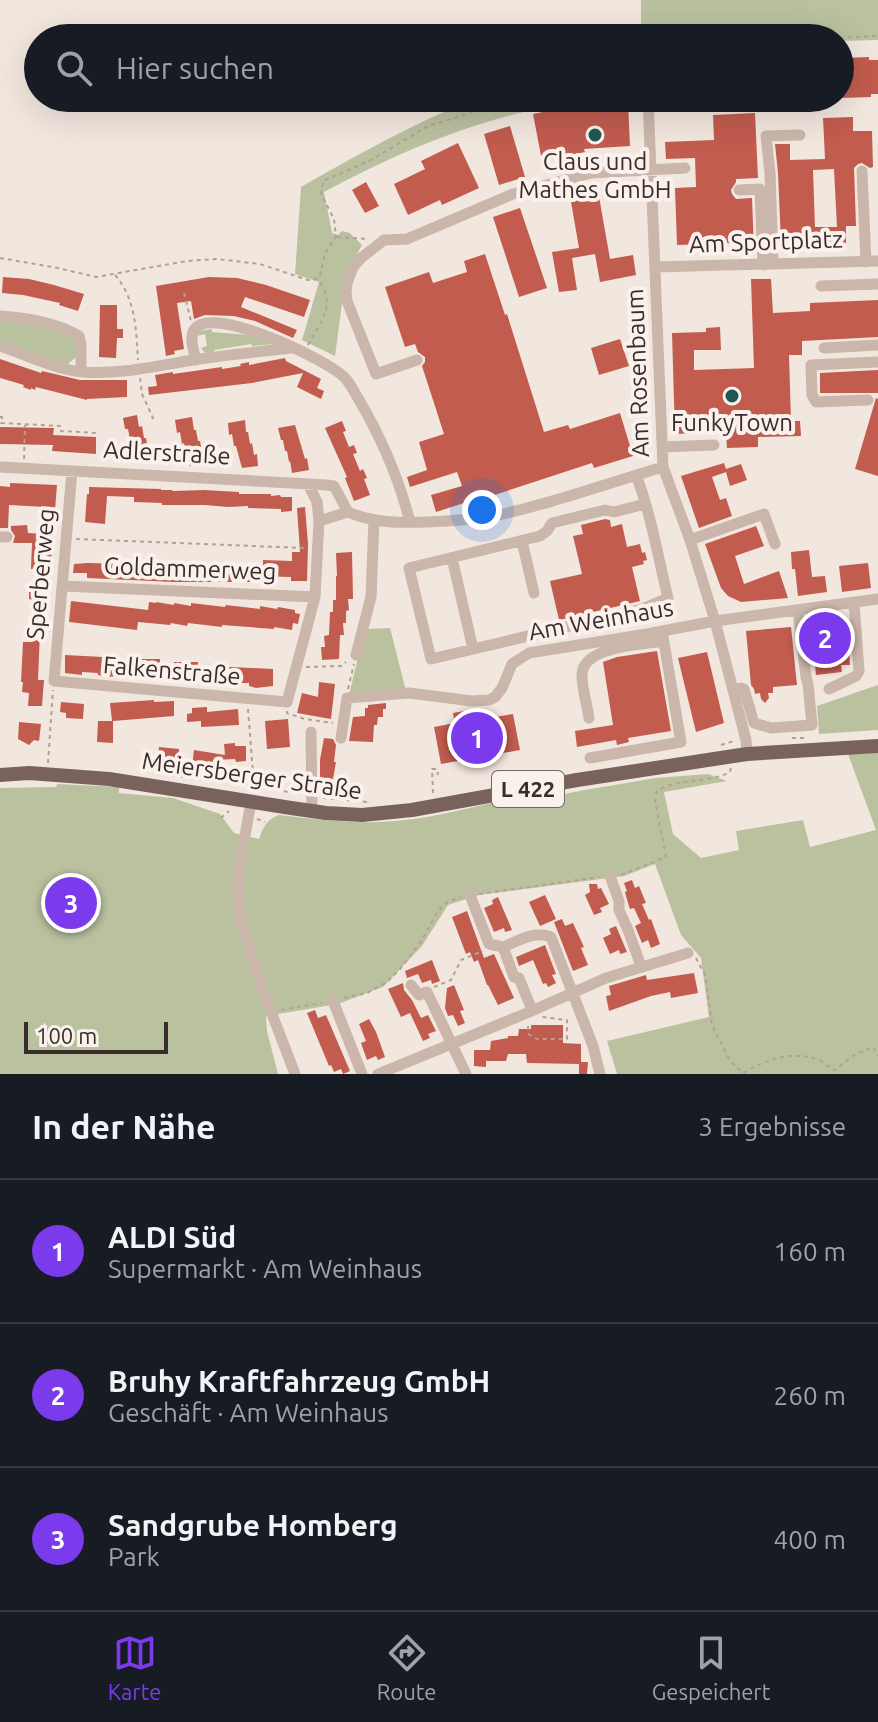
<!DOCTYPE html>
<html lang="de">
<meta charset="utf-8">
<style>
:root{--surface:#171b24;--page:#242831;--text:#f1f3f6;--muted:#9ea1a6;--line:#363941;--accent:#7c3aed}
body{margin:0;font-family:Ubuntu,sans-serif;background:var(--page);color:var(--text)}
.scale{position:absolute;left:24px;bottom:20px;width:144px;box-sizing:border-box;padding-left:8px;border:4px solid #382d2a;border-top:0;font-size:22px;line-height:28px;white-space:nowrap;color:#382d2a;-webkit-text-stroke:6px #faf1ec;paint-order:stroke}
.you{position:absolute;left:482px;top:510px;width:28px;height:28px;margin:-20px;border:6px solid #fff;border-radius:50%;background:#1a73e8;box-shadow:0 0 0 12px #1a73e833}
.badge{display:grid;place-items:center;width:52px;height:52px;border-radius:50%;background:var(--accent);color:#fff;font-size:26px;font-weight:700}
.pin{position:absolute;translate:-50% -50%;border:4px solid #fff;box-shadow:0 2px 8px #0006}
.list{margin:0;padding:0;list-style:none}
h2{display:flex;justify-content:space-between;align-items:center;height:104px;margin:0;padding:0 32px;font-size:34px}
h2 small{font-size:26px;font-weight:400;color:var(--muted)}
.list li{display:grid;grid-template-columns:52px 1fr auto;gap:24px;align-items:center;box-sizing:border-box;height:144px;padding:0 32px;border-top:2px solid var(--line)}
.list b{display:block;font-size:30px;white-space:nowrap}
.list p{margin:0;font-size:26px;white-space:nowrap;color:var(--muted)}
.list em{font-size:26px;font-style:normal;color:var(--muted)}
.icon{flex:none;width:44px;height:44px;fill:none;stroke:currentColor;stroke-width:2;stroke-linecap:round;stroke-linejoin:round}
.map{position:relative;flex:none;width:878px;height:1074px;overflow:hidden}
.search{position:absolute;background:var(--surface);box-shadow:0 8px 32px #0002;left:24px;right:24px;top:24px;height:88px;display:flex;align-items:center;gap:20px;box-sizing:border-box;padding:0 28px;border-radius:44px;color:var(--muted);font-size:30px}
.sheet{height:536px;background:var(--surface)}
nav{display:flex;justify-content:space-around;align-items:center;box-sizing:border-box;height:112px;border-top:2px solid var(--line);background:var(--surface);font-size:22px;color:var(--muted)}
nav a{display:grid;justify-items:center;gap:4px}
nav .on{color:var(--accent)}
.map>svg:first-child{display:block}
.green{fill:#bac19f}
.building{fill:#c15c4e;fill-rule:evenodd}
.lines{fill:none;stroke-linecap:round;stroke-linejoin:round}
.path{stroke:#b69f95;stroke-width:2;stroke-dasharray:4 4;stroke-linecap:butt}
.minor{stroke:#cab6ab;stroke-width:11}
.major{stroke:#79625c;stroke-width:14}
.poi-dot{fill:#215855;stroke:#faf1ec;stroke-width:3}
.labels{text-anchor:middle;stroke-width:8;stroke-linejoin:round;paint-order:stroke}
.shield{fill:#faf1ec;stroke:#726864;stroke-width:2}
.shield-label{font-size:22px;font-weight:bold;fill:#382d2a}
.poi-label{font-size:24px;fill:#382d2a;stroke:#faf1ec}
.street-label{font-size:24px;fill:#382d2a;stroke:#faf1ec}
</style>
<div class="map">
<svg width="878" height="1074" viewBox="0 0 878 1074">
<rect width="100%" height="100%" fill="#f2e7df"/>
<!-- green -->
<path class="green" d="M641 0H878V40L840 41V38H641Z
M476 98H589C567 103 545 107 523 112 454 129 387 158 324 192L332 233 338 235 342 231 350 233 362 245 349 269 345 281 335 356 302 340 319 282 295 274 301 187C358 154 415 123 476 98Z
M0 321C26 323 57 325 78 340L76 357 68 364H60L0 341Z
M212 329V332L250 335 276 344 252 346 251 344 214 350V354L204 352 201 348 207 346 205 334 197 336 198 331Z
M390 628 406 691 349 695 365 629Z
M878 685V730L819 734 817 706Z
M878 752V1074H617L607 1041 709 1017 701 958 681 935 655 864 624 876 479 895 448 905 422 946 383 987 338 1004 266 1016 267 1031 278 1074H0V788L56 787 57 784 119 787V793L173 798 220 814 234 833 259 839C263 827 267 819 279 815 313 819 346 823 379 822 423 821 467 808 509 799L512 804 585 790 656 778 708 774 727 781 664 792 673 834 701 858 739 850 736 831 803 820 810 847 876 830 848 754Z"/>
<!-- building -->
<path class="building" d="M869 57V60H878V94H871V97L840 98V58Z
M628 102 630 146 584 149 585 152 542 161 533 114 576 105Z
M755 113 758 178 736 179V182L731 190 732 194 736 199 752 198 754 250 737 251 736 243 677 245 675 188 696 187 695 158 666 159 665 142 714 140 713 115Z
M853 117V131H872L873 167 870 168 862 163 858 164 854 168 856 226H846V246L828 247 827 241 781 242 778 173 775 144H790V160L825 159 823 118ZM834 169 837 227H815L813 170Z
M510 126 525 177 499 185 484 134Z
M458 143 479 188 442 205 440 200 408 215 394 184 425 169 421 161Z
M366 182 379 206 365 213 352 190Z
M598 191 610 259 633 255 636 275 600 282 595 254 572 258 577 290 559 292 552 252 579 248 570 196Z
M520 208 547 288 519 297 493 217Z
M485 254 505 315 507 314 544 432 568 425 570 429 620 413 633 456 594 468 592 463 467 504V502L436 512 431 495 462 486 457 472 410 487 407 477 427 470 419 442 444 434 422 366 425 362V357L418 352 415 344 405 347 385 287 429 272 433 283 467 272 464 261Z
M3 277 29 279 54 285 84 294 78 311 59 305 60 303 23 295 2 293Z
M209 277 237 278 266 285 310 300 304 317 245 297 241 307 297 330 293 338 255 321 234 316 205 315 194 319 191 301 177 303 184 349 174 351 175 354 166 356 156 286Z
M751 279H771L773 313 810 311V303L878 300V337L802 341V355H789L791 421H800L801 436 758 437V447L727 448 726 432 675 434 672 333 706 332V328L720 327 721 350H694V370L754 368Z
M100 305H117V329H123V338H117L116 358 99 357Z
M620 339 629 366 599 375 591 348Z
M285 358 286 361 321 379 317 388 324 391 321 399 297 387 303 373 252 383 149 395 148 387 157 386 155 375 173 372V374L222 367V369L241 366 240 364 249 362V365Z
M0 359 41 373 42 371 80 380H127V397L87 399V400L36 387 35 390 31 388V390L23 387 24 385 0 378Z
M878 370V393H820V373Z
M876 398 878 399V476L855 469Z
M137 415 139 427 142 426 144 438H146L148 449H151L153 460 139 462 137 451 134 452 132 440H130L128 429H125L123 418Z
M192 417 194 430H196L198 441H200L202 452H204L206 463 190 466 184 443 182 444 180 432 177 433 175 420Z
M245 420 246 432H248L250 444 252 443 254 455 257 454 258 466 242 468 236 446H234L232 434 229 435 228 423Z
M342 421 346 431 343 432 349 447 354 445 357 453 353 454 360 471 363 469 367 478 364 479 370 495 354 501 345 478 347 477 325 428Z
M295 425 305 459 307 458 309 470 292 473 290 461 289 462 287 451H285L283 440H281L278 428Z
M0 427 54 428 53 435 96 437V454L52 451 53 445 0 444Z
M724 463 726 469 741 464 747 480 730 486 726 472 712 477 720 500 726 498 732 516 699 528 681 476Z
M10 483 57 485 51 561H49L48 578 45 632H40L38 680H44L42 706H28L29 693 22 692 23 682H21L23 642H29L30 614 36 615V600L29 599V586H40L41 569H31L32 543H13L15 536 11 530V526L27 525 28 533 45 534 46 507 9 505 8 528H0V486L10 487Z
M89 487 161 489V490H172L173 491 204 490 239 492V494H271V496L280 495 281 497H292V511L281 512V509L248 508V506L228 507 205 505H162V503L134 502V497L107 496 105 524 85 522 87 494H89Z
M305 507 308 544 307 581H291V577L256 576 255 582H174L87 578V573H73L74 564 87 563 239 567 263 566V560L292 561V552H300L297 508Z
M605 519 610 520 611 527 622 524 627 547 640 544 642 553 645 552 647 560 643 561 644 564 632 567 640 601 559 620 550 581 582 574 573 536 583 534 581 525Z
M756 526 764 546 735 556 744 584 779 571 788 598 741 602 728 596 721 588 705 544Z
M809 550 812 577 825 576 827 592 798 596 795 569H792L791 552Z
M352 552 353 599H348L349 610 346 611V623H343L344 635H340L339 659 322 660 321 647H325L324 636 329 635 330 612H333V600H336V576H337L336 553Z
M868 563 871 588 842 592 839 566Z
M71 601 148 610 149 602 156 603V602L174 605V603L191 606V603L225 607 226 605 260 609V606L277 609 278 607 295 610V613L300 614 298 624 293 623 292 630 274 627V629L222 625V627L188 623 187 626 171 623 170 625 138 622 137 630 69 622Z
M837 622 840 651 849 650 850 665H841L842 672 816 675 811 624Z
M791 627 797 685 773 687V693H768L769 698 765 703 761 699 760 693 755 694 754 689 751 685 746 631Z
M657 651 671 731 628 738 629 742 617 745 616 740 577 747 575 731 613 725 603 662 617 657Z
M707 652 724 723 696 732 678 658Z
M65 655 122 658V675L108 677 98 675V673L82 672V675L65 673Z
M137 659H160V676L143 678 142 676H137Z
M174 662H198V679H192V682L174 680Z
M213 666 273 669V686L256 688 249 686V683H230V685L213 683Z
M319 682 335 684 331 719 297 713 302 693 318 697Z
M154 700V702L174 701V716L113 721V743L97 742 98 721H112L110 703Z
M61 702 84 704 83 719 66 718V713L60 712Z
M386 703V709H383V717H378L377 725H374L373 742 349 741 353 717 365 716V708H368V705Z
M207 707V712L238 709 239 725 201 727V721L187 722V714L192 713V708Z
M476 709 478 720 513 714 520 750 441 764 434 727 455 723 453 713Z
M288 719 290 747 267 749 265 721Z
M19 722 41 724 39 741 34 740 29 745 18 739Z
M324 738 333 739 336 745 334 762H336L331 790 320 789V760Z
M235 743V746H246V761L236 762 235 759 213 760 212 769 192 766 194 750 225 755 224 744Z
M159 747 179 749 178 765H157Z
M632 880 635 888 639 886 646 903 642 904 649 920 651 919 660 944 651 948 648 940 642 943 635 926 641 923 634 908 630 909 628 903 625 892 627 891 624 883Z
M589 884H597L598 889 601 888 609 904 600 908 602 912 594 915 585 895 590 892Z
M545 895 556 919 540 926 529 902Z
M498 897 512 930 505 932 504 928 494 932 484 908 493 904 492 900Z
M467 911 484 958 494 954 514 998 498 1005 488 985H487L478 960 474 962 470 952 466 954 452 917Z
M562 919 565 926 573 923 584 947 581 948 588 965 573 971 554 922Z
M616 926 627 952 620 954 619 950 610 954 603 938 611 934 609 929Z
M545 945 556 974 552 975 556 983 548 987 546 983 543 984 533 960 519 966 516 957Z
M432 960 440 981 432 984 431 980 422 983 418 974 407 978 405 971Z
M694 973 698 993 671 998 670 992 651 996 609 1011 606 996 611 995 609 986 646 975 647 980Z
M403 983 404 990 412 1000 421 1018 428 1015 436 1031 428 1034 430 1038 423 1041 410 1013 401 1017 388 989Z
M454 985 464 1010 460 1011 465 1023 458 1026 453 1015 448 1016 445 1008 447 988Z
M315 1010 318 1018 326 1015 350 1071 343 1074 341 1069 334 1072 331 1065 329 1066 307 1013Z
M369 1019 376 1032 385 1057 378 1060 376 1056 367 1060 361 1043 366 1041 359 1024Z
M531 1025H563V1043L581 1044V1062H588L587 1074H579V1064L527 1063 526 1054H508L506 1061H486V1067L474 1066V1050H490L491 1041 508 1038V1036H518L519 1029H531Z"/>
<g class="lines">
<!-- path -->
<path class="path" d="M832 38 878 36
M337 237 367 239
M0 258 58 268 96 277 187 261 217 259 260 264 308 280H314L320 276 325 253 336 237 334 219 321 194 323 181 371 160 428 126 461 116 509 98
M115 275C136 299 136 330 138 360
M184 293 191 321
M308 345C321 320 337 307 318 279
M140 378 142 394 153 418 149 420
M0 417H2L1 423 61 426V431L96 433
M24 459 25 425
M76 539 305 548
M306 667 341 666 346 662
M348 689 354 664
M248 709 254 786
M287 711V713L305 719 333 723
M792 738H806
M721 745 734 741
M48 763 53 690
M157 774 234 783 301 794
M433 793 432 769H437L438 775
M323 798 368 802
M221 818 229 811
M257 819 265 822
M621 875 666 857 655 801 657 791C678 777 708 784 730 772L731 767
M479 894 599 877
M696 958 705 975 712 1025 730 1061 743 1073C768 1059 791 1050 819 1060 825 1063 829 1068 835 1070L854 1055 873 1047 878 1056
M434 987 451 980 461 960 483 951
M344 998 367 993 387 982 400 969 420 943 438 911 447 902 461 897
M281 1010 322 1003
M528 1026V1034L537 1039H567V1020L542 1017"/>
<!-- minor -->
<path class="minor" d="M648 98 663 467 690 540 715 621 746 740 747 754
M648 102 729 99
M862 171 866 262
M739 190 760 189 763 265
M773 264 770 173 766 136 800 135
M656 267 878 261
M821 286 878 284
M0 316C26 318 56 322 79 336L81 344V372
M0 346C26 355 55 369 82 372 120 375 156 366 193 360 225 355 258 352 291 348
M824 348 878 345
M196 360C194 352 189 338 194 330 211 303 328 360 345 378 350 383 354 392 358 398 381 437 399 479 410 522
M417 360 376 374 347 301 346 293 347 283 353 267 361 258 384 240 407 239 513 194 591 173 685 168
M868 400 816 402 812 395 811 365 878 362
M662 447 714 445
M0 467 327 485 334 486 348 512
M72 471 54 681 287 702 315 597 319 521 317 502 308 484
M636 475C651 514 658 557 668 598L642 609 431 659 409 568 540 536 547 531 552 523 605 510 614 512 645 504
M348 512C373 523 400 523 427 522 448 521 469 520 489 517 548 505 605 484 663 467
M319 521 348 512
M0 537H7
M690 540 764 514 775 544
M522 541 534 593
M452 558 473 649
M63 586 315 597
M356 655 371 597 374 520
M829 689 856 676 859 671 854 602
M733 690 741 688 744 689 754 723 771 728 812 725 808 684 806 677 798 610
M589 718C587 704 582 689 582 675 582 646 642 645 663 641
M311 732 312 811
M341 738 347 698 409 693 472 701 489 700 495 697 502 688 512 664 529 653 647 634 715 621 878 599
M590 758 681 742 662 631
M251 802 239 870 238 896 240 919 262 988 295 1074
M610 876 619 901V910L628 930 641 966
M470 895 489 944 503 947 514 977 519 978 532 1010
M503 947C518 941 535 930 551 937L593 1046 600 1074
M411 985 419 995 427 992 466 1074
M333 1001 362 1074
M378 1074 527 1013 606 978 688 953"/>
<!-- major -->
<path class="major" d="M0 775 29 773 109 779 291 808 326 813 362 815 412 810 577 780 747 754 878 746"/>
</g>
<!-- markers -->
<g class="poi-dot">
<circle cx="595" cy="135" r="8"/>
<circle cx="732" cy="396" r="8"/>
</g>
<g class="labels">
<!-- shield labels -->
<rect class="shield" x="492" y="771" width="72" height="36" rx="6"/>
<g class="shield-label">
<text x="528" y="797">L 422</text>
</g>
<!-- poi labels -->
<g class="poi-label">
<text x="595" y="170">Claus und<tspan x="595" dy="28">Mathes GmbH</tspan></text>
<text x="732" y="431">FunkyTown</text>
</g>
<!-- street labels -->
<g class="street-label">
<text transform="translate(766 242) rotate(-2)" y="8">Am Sportplatz</text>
<text transform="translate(638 373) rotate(-92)" y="8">Am Rosenbaum</text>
<text transform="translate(167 453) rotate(3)" y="8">Adlerstraße</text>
<text transform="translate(190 569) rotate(2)" y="8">Goldammerweg</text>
<text transform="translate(41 574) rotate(-85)" y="8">Sperberweg</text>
<text transform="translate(601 620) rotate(-10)" y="8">Am Weinhaus</text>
<text transform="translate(172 671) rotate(5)" y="8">Falkenstraße</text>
<text transform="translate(252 776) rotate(8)" y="8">Meiersberger Straße</text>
</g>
</g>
</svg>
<div class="scale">100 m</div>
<div class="you"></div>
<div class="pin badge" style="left:477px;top:738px">1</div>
<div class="pin badge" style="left:825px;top:638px">2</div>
<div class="pin badge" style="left:71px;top:903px">3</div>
<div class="search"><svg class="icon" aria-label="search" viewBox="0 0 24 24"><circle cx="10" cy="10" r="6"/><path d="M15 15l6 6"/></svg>Hier suchen</div>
</div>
<section class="sheet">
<h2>In der Nähe<small>3 Ergebnisse</small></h2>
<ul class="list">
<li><span class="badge">1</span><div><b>ALDI Süd</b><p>Supermarkt · Am Weinhaus</p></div><em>160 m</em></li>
<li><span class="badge">2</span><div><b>Bruhy Kraftfahrzeug GmbH</b><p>Geschäft · Am Weinhaus</p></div><em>260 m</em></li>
<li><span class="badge">3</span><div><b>Sandgrube Homberg</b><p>Park</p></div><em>400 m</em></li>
</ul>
</section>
<nav>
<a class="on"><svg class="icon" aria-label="map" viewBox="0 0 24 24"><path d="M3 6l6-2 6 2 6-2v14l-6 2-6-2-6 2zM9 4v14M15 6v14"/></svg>Karte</a>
<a><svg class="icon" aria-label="directions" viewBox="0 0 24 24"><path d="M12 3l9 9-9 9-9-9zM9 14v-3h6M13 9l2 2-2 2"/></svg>Route</a>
<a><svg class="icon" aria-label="saved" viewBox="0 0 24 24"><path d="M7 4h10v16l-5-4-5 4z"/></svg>Gespeichert</a>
</nav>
